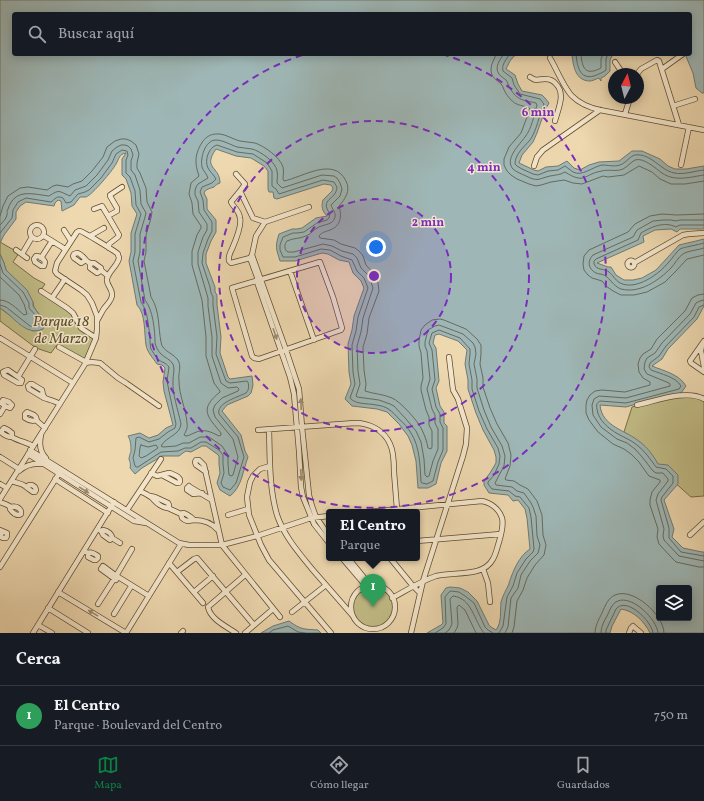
<!DOCTYPE html>
<html lang="es">
<meta charset="utf-8">
<style>
:root{--surface:#171b24;--page:#20242c;--text:#f1f3f6;--muted:#9ea1a6;--line:#363941;--accent:#0b8043}
body{margin:0;font-family:Vollkorn,serif;background:var(--page);color:var(--text)}
.controls{position:absolute;right:12px;bottom:12px;display:grid;overflow:hidden;border-radius:4px;box-shadow:0 2px 10px #0003}
.controls button{width:36px;height:36px;display:grid;place-items:center;padding:0;border:0;border-bottom:1px solid var(--line);background:var(--surface);color:var(--text);font:20px sans-serif}
.compass{position:absolute;left:608px;top:68px;width:36px;height:36px;border-radius:50%;background:var(--surface);box-shadow:0 2px 10px #0003;rotate:7deg}
.you{position:absolute;left:376px;top:247px;width:14px;height:14px;margin:-10px;border:3px solid #fff;border-radius:50%;background:#1a73e8;box-shadow:0 0 0 6px #1a73e833}
.badge{display:grid;place-items:center;width:26px;height:26px;border-radius:50%;background:var(--accent);color:#fff;font-size:13px;font-weight:700}
.pin{position:absolute;translate:-50% -33px;filter:drop-shadow(0 1px 2px #0008)}
.pin::after{content:'';position:absolute;top:21px;width:14px;height:12px;background:inherit;clip-path:polygon(0 0,100% 0,50% 100%)}
.popup{position:absolute;left:326px;top:509px;width:94px;height:52px;box-sizing:border-box;display:grid;place-content:center;border-radius:4px;background:var(--surface);filter:drop-shadow(0 1px 3px #0005);font-size:13px;white-space:nowrap;color:var(--muted)}
.popup b{font-size:15px;color:var(--text)}
.popup::after{content:'';position:absolute;left:50%;top:100%;margin-left:-8px;border:8px solid transparent;border-top-color:var(--surface)}
.list{margin:0;padding:0;list-style:none}
h2{display:flex;justify-content:space-between;align-items:center;height:52px;margin:0;padding:0 16px;font-size:17px}
h2 small{font-size:13px;font-weight:400;color:var(--muted)}
.list li{display:grid;grid-template-columns:26px 1fr auto;gap:12px;align-items:center;box-sizing:border-box;height:60px;padding:0 16px;border-top:1px solid var(--line)}
.list b{display:block;font-size:15px;white-space:nowrap}
.list p{margin:0;font-size:13px;white-space:nowrap;color:var(--muted)}
.list em{font-size:13px;font-style:normal;color:var(--muted)}
.icon{flex:none;width:22px;height:22px;fill:none;stroke:currentColor;stroke-width:2;stroke-linecap:round;stroke-linejoin:round}
.map{position:relative;flex:none;width:704px;height:633px;overflow:hidden}
.search{position:absolute;background:var(--surface);box-shadow:0 2px 10px #0003;left:12px;right:12px;top:12px;height:44px;display:flex;align-items:center;gap:10px;box-sizing:border-box;padding:0 14px;border-radius:4px;color:var(--muted);font-size:15px}
.sheet{height:112px;background:var(--surface)}
nav{display:flex;justify-content:space-around;align-items:center;box-sizing:border-box;height:56px;border-top:1px solid var(--line);background:var(--surface);font-size:11px;color:var(--muted)}
nav a{display:grid;justify-items:center;gap:2px}
nav .on{color:var(--accent)}
.map>svg:first-child{display:block}
.green{fill:#c1bc86;stroke:#796c44}
.water{fill:#9eb7b6;stroke:#72796e;fill-rule:evenodd}
.lines{fill:none;stroke-linecap:round;stroke-linejoin:round}
.shore{stroke:#686a5c;stroke-width:1}
.minor-casing{stroke:#604c2d;stroke-width:6}
.minor{stroke:#f4e6cc;stroke-width:4.5}
.oneway{fill:#9c8c71}
.ring{fill:none;stroke:#7b2cbf;stroke-width:2;stroke-dasharray:7 5}
.labels{text-anchor:middle;stroke-width:3;stroke-linejoin:round;paint-order:stroke}
.park-label{font-size:15px;font-style:italic;fill:#5c4d29;stroke:#f4e6cc}
.centre{fill:#7b2cbf;stroke:#f4e6cc;stroke-width:2}
.ring-label{font-size:12px;text-anchor:middle;font-weight:bold;fill:#7b2cbf;stroke:#f4e6cc;stroke-width:3;stroke-linejoin:round;paint-order:stroke}
</style>
<div class="map">
<svg width="704" height="633" viewBox="0 0 704 633">
<rect width="100%" height="100%" fill="#eed8b0"/>
<filter id="stains"><feTurbulence type="fractalNoise" baseFrequency=".005" numOctaves="4"/><feColorMatrix values="0 0 0 0 .2 0 0 0 0 .09 0 0 0 0 .02 0 0 0 .5 -.17"/></filter>
<radialGradient id="worn" r=".72"><stop offset=".6" stop-color="#630" stop-opacity="0"/><stop offset="1" stop-color="#630" stop-opacity=".3"/></radialGradient>
<!-- green -->
<path class="green" d="M0 242 19 253 13 262 34 278 45 284 41 290 69 311 80 328 96 339 86 362 56 346 51 353 36 348 0 321V308L16 320 33 331 40 330 43 329C43 324 42 319 39 315 37 310 33 308 33 302L6 270 4 263 0 254Z
M681 395 704 399V496L691 497 673 481 623 435 632 407Z
M351 607a22 22 0 1 1 44 0a22 22 0 1 1-44 0Z"/>
<!-- water -->
<path class="water" d="M0 0H704V93H702L696 88 693 73 685 54H690V14H14V54H520L514 56 510 61 506 69 515 75 518 84 522 91 542 95 545 98 549 103 545 110 537 133 533 142 522 155 519 163 534 170 538 171 546 167 558 166 567 161 574 168 580 170 589 165 599 162 619 161 632 151H642L660 159 668 166 675 169H686L704 166V229H680L677 232 671 229 655 230 643 236 644 242 597 263 608 267H611L616 275 624 280H633L642 278 656 270 679 245 696 241 704 239V306L697 319 668 349 662 359 652 366C664 371 679 374 686 386L681 393 647 401 626 407 600 405C602 427 626 430 640 442 648 448 653 455 658 464L668 465 678 475V484L664 500 674 529 672 537 683 548 702 552H704V633H650C644 621 634 611 621 609L612 626 610 633H427L441 625 443 623 441 595 446 588 450 587 460 588 468 592 477 601 489 625 491 627 496 630C502 622 500 611 501 602 503 595 506 590 509 584V583C513 571 519 556 530 549L527 518 525 509 518 500 513 501 508 495 489 493 484 485V481L490 473 496 463V457L494 450 483 430 476 413 468 389V380L465 364 467 350 458 341 439 334 435 335 433 343 436 348 439 381 436 388 440 406 444 412V423L447 426V451L441 463 436 484 428 488H418L416 461 412 445 408 436 399 424 387 412 377 409 352 406 345 399 351 384 349 372 348 344 352 330 354 316 364 288 361 281 353 273 349 262 339 260 328 254 322 253 295 261H280C276 248 275 247 279 234L292 229H297L302 228 316 218 327 216C322 211 321 206 323 200L332 191 333 188 331 185 324 184 277 199 274 198 273 192H269L268 189V171L264 166 251 158 236 156 216 149C202 169 220 166 220 183 217 184 216 185 214 187 211 188 207 189 205 191L204 193 207 199V209L216 220V232L211 241 206 254V263L215 287V292L217 295V305L221 337 220 353 228 377 230 379 252 376 253 385 251 393 248 396 227 405 222 411 241 435 245 451 248 457C243 470 242 487 230 496L220 490 217 483 220 473 219 464V456L217 454 206 446H202L191 452 186 451 183 453 179 456H162L142 468 135 474 130 468C131 463 130 463 129 459 129 458 130 453 131 452 131 446 131 441 128 436L140 433 149 438 158 435 166 428 173 425 164 391 163 382 165 368 162 365 157 364C153 358 147 352 146 345 144 333 146 314 137 305L129 261 131 252V233L137 214 132 206 131 193 126 179 122 175V159L126 153C119 154 119 159 116 164 113 170 92 195 86 197 84 197 82 197 80 197L74 205 62 211 61 201 58 200 55 203 54 206 26 202 20 206 16 212V219L4 235 0 243ZM659 588H689V618H659Z
M572 54H613L610 60V71L605 76 601 78V81L599 78C596 79 592 81 590 81 575 81 573 65 572 54Z
M0 254 4 263 6 270 27 290 33 302V306L38 313 42 316V321L44 324 43 329C25 337 14 316 0 308Z
M289 621C301 630 304 629 318 630L321 633H261L273 626Z"/>
<g class="lines">
<!-- shore -->
<path class="shore" d="M496 54C495 59 491 63 491 69 491 78 496 79 501 84 503 86 504 90 505 92 512 103 516 105 528 107L530 109 521 133 509 147 504 159V165L507 171 511 175 517 179 529 184 536 186 541 185 551 182 564 180 573 183 582 184 603 176 608 177 624 175 639 166 652 172 660 179 671 184H685L704 181
M504 54C500 59 494 68 499 74 501 77 504 78 506 80 508 82 508 86 510 88 517 101 524 100 536 103L537 105C534 115 532 128 525 137 520 144 504 159 513 169 516 172 522 174 526 176 538 182 538 179 550 176 555 175 560 175 565 172 586 185 583 174 602 171 608 169 616 172 623 169 627 167 631 162 635 160 644 157 656 169 662 173 675 182 690 177 704 175
M510 54C507 58 501 65 503 71L512 78 514 85 520 94 540 99 544 104C539 115 537 130 530 140 524 147 515 154 515 164L517 166 522 169 533 174 538 175 548 171 558 170 565 166C568 168 570 170 573 172 582 177 592 167 602 165 608 165 614 167 620 165 626 163 630 156 635 155 651 153 660 170 674 173 684 175 694 171 704 170
M576 54C577 65 579 80 594 76 599 74 602 73 606 70V59L608 54
M581 54C582 69 586 76 601 68V59L603 54
M704 214 676 215 662 214 650 216 635 224 628 232 589 250 584 256 583 264 584 270 588 275 592 278 602 281 606 286 613 291 621 295H634L647 292 665 282 675 272 687 259 704 255
M0 216 3 206 8 196 20 188 28 187 47 190 53 186 57 185 68 187 73 184 82 181 92 171 103 157 107 147 115 141 121 139H126L131 141 136 145 139 154 137 163V168L140 173 146 188 147 202 152 212 151 218 146 235V252L144 261 151 297C160 311 158 327 161 342 162 352 175 353 179 362 181 369 178 374 179 381 179 395 186 409 187 423 188 428 186 431 184 435L186 436C189 436 191 434 194 433 204 428 211 432 219 436L221 435V433C207 416 199 409 220 392V391L214 383 206 356V337L202 300 192 265V251L197 235 201 228V226L193 214 192 203 189 194 191 183 199 176C194 162 195 153 203 141 206 137 211 134 216 134 224 133 232 139 240 141 245 142 250 142 255 143 264 146 280 157 283 167 284 171 283 175 283 179L284 181C303 177 334 156 346 181 351 191 345 199 339 206 342 216 341 226 330 230 325 232 322 232 319 236L320 238 334 240 341 244 355 248 359 251 363 256 366 265 374 274 378 283 379 291 369 318 367 334 363 347 364 370 366 384 365 391C374 394 383 394 392 398 400 401 419 422 422 430 425 436 427 442 428 448L431 449 432 447V431L429 425V417L426 410 421 390V386L423 378 421 353 419 346V341L421 330 425 325 432 320 440 319 444 320 466 329 477 339 481 345V354L480 364 483 378V387L490 408 497 424 508 443 511 455 510 466 505 479 506 480 514 481 520 485 528 489 537 501 542 515 543 535 546 545 544 555 535 565 527 578 523 590 517 601 514 627 512 633
M704 220H680L676 221 671 220H663L653 221 637 230 633 237 593 255C587 261 588 269 596 273 598 274 602 274 604 275 610 278 613 286 621 289 640 294 659 280 671 268 675 264 678 257 683 254 687 251 698 250 704 248
M0 225C3 222 6 219 7 215 8 210 6 213 8 209 15 188 32 194 49 196 60 189 58 191 70 196L75 190 86 186 97 175 108 160 112 151 117 147 121 145H125L128 146 131 149 133 155 131 161V170L135 175 140 190 141 204 146 213 145 217 140 234V252L138 261 145 300C153 310 155 330 155 343 156 347 158 351 161 354 165 358 170 359 173 364 175 369 173 375 173 380 172 394 178 409 181 424 180 435 167 436 161 446L163 447 176 446 183 443H189L200 437H209L222 446 228 455V464L229 475 231 476 233 475 238 457 233 439 215 417 213 410 215 405 222 398 238 391 239 389 237 387 228 388 221 383 212 356V337L208 306V298L198 264V252L203 237 207 230V224L199 212 198 201 195 195V191L196 187 198 184 208 178C207 174 203 171 202 167 200 158 205 140 216 140 223 140 231 145 237 147 242 148 247 148 252 149 260 151 276 162 277 171 278 175 277 179 277 183L282 188 322 175 334 176 337 178 340 183 342 189 340 196 331 205C332 209 336 212 335 217 333 225 325 224 319 227 314 229 311 234 306 236 299 239 293 238 287 241 284 244 284 250 288 252H294L323 244 332 246 342 251 353 254 357 258 361 268 369 276 373 288 363 318 361 332 357 346 358 371 360 384 356 396 357 397 379 400 390 404 394 406 406 419 416 431 421 442 424 459 425 475 427 477 429 476 433 461 438 449V429L435 423V415L432 409 427 389 430 379 427 351 425 346V342L428 330 435 326 439 325 463 334 473 343 475 347 476 354 474 364 477 379V388L484 410 491 427 502 446 505 456 504 466 495 483 496 485 512 487 517 491 524 493 531 503 533 507 536 516 537 536 540 545 538 553 530 561 521 575 518 588 511 598 508 627 505 633
M704 225H680L676 227C664 221 651 227 641 233L638 240 596 259 594 261V264C597 271 604 268 609 272 613 275 614 279 620 283 636 291 659 274 668 263 672 259 676 252 680 249 684 247 698 245 704 243
M0 233 12 218 13 210 18 202 26 198 51 202C55 199 57 195 63 198L66 203 71 202 78 194 85 192 89 190 101 178 112 163 116 154 122 150 127 151 128 155 126 160V173L130 177 135 191 136 205 141 214 135 234V252L133 261 141 302C148 311 148 325 150 336 150 341 150 345 151 349 153 352 156 358 159 360 163 363 165 362 169 367L167 381 169 391 176 424 175 428 168 432 159 439 149 442 139 437 136 438 135 450 133 458 135 466 136 467H138L161 452 178 451 185 448H191L201 442H206L219 450 223 455V464L224 473 221 483 223 487 230 490 236 483 244 457 238 437 219 414C216 403 238 397 246 393 249 390 249 386 248 382L247 381 230 383 226 381 216 354 217 337 213 305V297L211 293 210 287 202 263 203 253 208 239 212 231V222L204 210 203 200 200 192 202 187 212 183 216 179C214 175 210 172 208 168 204 160 209 147 217 145L237 152 253 154 267 163 272 171V186L276 189 279 194 323 180 334 182 337 187C336 201 319 198 330 214L329 218 327 220 317 223 304 232 297 233H293L283 237 280 245V250L283 257H295L321 249 330 250 341 256 352 260 357 271 364 278 368 288 358 317 356 331 352 345 353 372 355 384 350 398C356 405 368 403 376 405 387 406 392 411 399 419 404 423 408 428 411 433 420 447 420 466 421 482L422 483 427 484 433 481 438 462 443 450V428L440 422V414L436 407 432 389 435 380 432 350 429 343 432 333 439 330 460 338 470 349V354L469 364 472 380V389L479 411 487 429 498 448 500 456 499 464 494 475 488 482V484L492 489 509 491 515 496 520 497 529 508 531 517 534 549 533 552 526 559 517 573 513 586 507 597 503 626 499 633
M0 264 3 273 23 292 29 303V308L38 318 39 325 34 327 30 326 6 307 0 305
M0 277 19 295 24 304 27 314 24 315C17 309 9 300 0 300
M704 294 698 295 692 298 685 311 657 339 651 349 643 354 640 358 638 364 639 372 643 378 650 382V385L625 392 602 390 595 391 590 395 587 400 586 405V413L589 420 598 432 613 444 624 449 631 454 639 462 646 472 649 476 660 480V482L652 492 650 500V505L658 529 657 537 659 544 672 558 676 562 699 567H704
M704 300 700 301 696 303 690 314 662 343 655 353 647 358 645 362 644 369 647 374 669 383 670 384V386L626 398 599 396 594 399 592 405 593 415 601 427 617 439 627 443 635 449 643 458 653 471 656 473H663L668 479V481L658 494 656 500 664 529 663 536 664 540 679 556 704 561
M704 305 699 307 694 317 666 346 659 356 650 363 649 367 651 370C661 374 676 377 681 386L679 389 626 403 600 401C597 403 596 404 597 409 598 420 609 429 618 434 625 438 631 440 637 445 645 451 650 459 656 467L666 469 673 476V483L662 497 661 500 669 528V538L681 552 704 556
M141 445 148 447 156 445 158 448 146 456 141 458 139 456C140 453 139 447 141 445Z
M269 633 273 630 288 626 298 632 305 633
M435 633 443 628 446 624 445 597 449 592 451 591 459 592 465 596 474 603 485 627 488 630 493 633
M445 633 449 630 452 624 450 599 453 596C472 598 474 621 484 633
M454 633 457 628 458 624 457 607 459 605 465 610 476 633
M595 633C595 626 599 619 602 613 605 606 608 598 615 595 633 587 664 615 664 633
M601 633C601 627 604 621 607 616 610 610 612 603 618 601 632 595 657 619 658 633
M606 633V630L616 609C626 596 652 621 653 633"/>
<!-- minor casing -->
<g class="minor-casing">
<path id="minor" d="M550 58C556 68 564 88 572 96 579 103 591 108 600 110L704 130
M615 62 623 74
M662 69 683 54
M637 74 641 69 657 60 659 61 679 125
M530 77C537 82 537 79 545 79 549 79 553 80 556 84 566 94 558 109 555 121
M673 106 695 99
M625 114 630 98
M681 165 689 127
M534 166 537 157 543 150 600 110
M236 174 245 184 240 191
M240 191 253 218 265 222 256 236 252 255 250 258 231 263 229 261C228 256 230 253 232 249 235 242 242 225 240 218 239 210 234 208 231 202Z
M94 209 102 206 108 216 117 211V208L110 196V195L122 187
M108 216 119 235 118 237 109 244V248
M265 222 309 207
M30 232a7 7 0 1 1 14 0a7 7 0 1 1-14 0Z
M64 230 71 241
M44 236 65 249
M90 236 104 228
M16 250 27 258
M22 254 32 237
M252 255 286 350 299 389 302 427 309 495 312 506 316 517 329 536
M36 256C40 256 44 259 45 262L44 266H41L35 262 34 259Z
M41 258 52 241
M250 258 257 277V282L290 377 294 394 299 451 301 487 303 497 314 524 329 543
M85 260 83 262 81 263 74 258 73 256 74 254 77 253C78 253 81 255 82 256 86 259 87 264 94 263L101 268V270L108 276
M627.5 264a3.5 3.5 0 1 1 7 0a3.5 3.5 0 1 1-7 0Z
M320 262 333 297 342 328 341 330 259 359 254 358 252 356 232 288Z
M90 263V268L97 273 99 272 101 270
M634 263 683 235 689 234 704 233
M290 271 314 340
M41 291 67 308 73 313 81 328 96 338
M52 298 65 279
M0 338 73 383
M704 341 690 361 691 363 704 372
M702 345 701 351 704 367
M59 347 86 362
M85 363 91 362 100 363 118 378 126 383 159 406
M18 377 8 370 5 371 3 372 4 375 18 383H21L22 380 18 377 35 349
M45 398 43 395 42 390 32 384H30L28 386 29 389 44 398C50 400 55 401 60 404
M637 405C656 401 687 389 704 399
M0 414 5 406 1 403 3 400 9 402 12 405 10 408 5 406
M36 420C32 422 28 420 25 418V414L27 412 34 415 36 417 37 421 45 428
M258 430 355 423C369 423 384 430 390 444 394 452 394 463 394 472 395 484 396 496 397 509
M269 430C270 458 269 488 277 515 284 536 299 553 312 569 326 585 339 600 353 616
M41 435C39 444 40 452 46 458
M12 437C8 437 4 435 1 432L3 429 4 428 8 430 12 433V437C18 441 26 442 33 446
M30 450 179 543 189 545H222L257 536 311 518 329 516
M28 454 134 521 146 523
M0 457 19 469
M270 466 260 469 253 476 250 482 247 497 249 515 261 545 269 560 331 633
M19 471C26 465 32 463 41 464
M206 472 196 465 195 462 196 460H199L204 465 222 545 280 617
M151 473 157 476 169 473H170C175 475 183 478 179 483H177L162 475
M55 479 108 513
M12 481C16 483 21 483 25 486 27 488 30 490 33 492H35L36 490 35 487 32 485H29L27 487
M0 484 7 488
M140 491C144 493 149 495 152 498 157 503 159 506 167 508L169 507V505L168 503 155 497 150 496
M202 493 193 494 187 490V488L189 486 190 487 212 500
M0 499 85 364 96 338 97 329V316L92 303 87 295 81 290 57 274 55 271 57 263 77 232C78 231 79 231 80 231 82 231 115 251 118 254 118 255 118 256 119 257 119 265 109 270 107 279 106 285 112 288 112 294 113 300 106 305 103 310 101 314 99 317 97 321
M0 502C4 504 8 504 10 507V509C12 512 15 515 19 515L21 514V511C19 507 15 506 10 507
M168 508 181 514
M127 510 161 459
M368 512 482 501C491 503 499 509 502 518 504 525 501 535 499 542 497 548 496 554 493 559 483 578 454 571 436 576 421 581 407 590 392 598
M228 515 248 509
M194 520C191 517 187 514 183 513L181 514 182 518C186 522 188 521 194 520 204 520 212 523 218 530
M98 529 102 532 103 530C108 531 112 534 112 538L120 543
M0 530 7 533V536L6 538H3L1 537V534L3 532
M102 532V533L103 535 110 540 112 538
M690 535 704 522
M417 541 501 534
M84 551 88 553C91 551 95 554 98 556V558L96 560H94L88 557V553
M342 558 366 586
M348 558 370 585
M390 558 413 586 420 593
M169 563 203 603
M0 567 60 472
M101 569 103 566 115 575 149 596
M101 569 116 580
M483 569 488 583 490 602
M177 572 194 559 197 558 254 625
M351 607a22 22 0 1 1 44 0a22 22 0 1 1-44 0Z
M58 592 126 633
M194 592 213 576
M98 604 116 576 132 549
M48 608 88 633
M292 612 326 585
M114 614 130 588
M38 625 52 633
M33 633 114 502
M126 633 181 544
M181 633 183 631
M236 633C227 627 210 619 208 607L245 575
M245 633 273 609
M411 633 423 581 463 456 466 444 467 428 458 399 453 390 449 357
M629 633 631 628 633 626 634 627 641 633"/>
</g>
<!-- minor -->
<use href="#minor" class="minor"/>
</g>
<!-- one-way arrows -->
<defs><path id="oneway-solid" d="M-6-.8H1V-3.2L6.5 0L1 3.2V.8H-6Z"/></defs>
<g class="oneway">
<use href="#oneway-solid" transform="translate(275 334) rotate(71)"/>
<use href="#oneway-solid" transform="translate(301 404) rotate(-92)"/>
<use href="#oneway-solid" transform="translate(301 475) rotate(87)"/>
<use href="#oneway-solid" transform="translate(84 490) rotate(32)"/>
<use href="#oneway-solid" transform="translate(93 613) rotate(-149)"/>
</g>
<!-- distance rings -->
<circle cx="374" cy="276" r="77" fill="#7b2cbf" fill-opacity=".12"/>
<g class="ring">
<circle cx="374" cy="276" r="77"/>
<circle cx="374" cy="276" r="155"/>
<path d="M442 54A232 232 0 1 1 306 54"/>
</g>
<g class="labels">
<!-- park labels -->
<g class="park-label">
<text x="61" y="326">Parque 18<tspan x="61" dy="17">de Marzo</tspan></text>
</g>
</g>
<circle cx="374" cy="276" r="6" class="centre"/>
<g class="ring-label">
<text x="538" y="116">6 min</text>
<text x="484" y="171">4 min</text>
<text x="428" y="226">2 min</text>
</g>
<rect width="100%" height="100%" filter="url(#stains)"/>
<rect width="100%" height="100%" fill="url(#worn)"/>
</svg>
<div class="controls">
<button><svg class="icon" aria-label="layers" viewBox="0 0 24 24"><path d="M12 4l9 5-9 5-9-5zM3 14l9 5 9-5"/></svg></button>
</div>
<svg class="compass" viewBox="-18 -18 36 36"><path d="M0-13l5 13h-10z" fill="#e53935"/><path d="M0 13l5-13h-10z" fill="#9ea1a6"/></svg>
<div class="you"></div>
<div class="pin badge" style="left:373px;top:607px;background:#2e9e5b">1</div>
<div class="popup"><b>El Centro</b>Parque</div>
<div class="search"><svg class="icon" aria-label="search" viewBox="0 0 24 24"><circle cx="10" cy="10" r="6"/><path d="M15 15l6 6"/></svg>Buscar aquí</div>
</div>
<section class="sheet">
<h2>Cerca<small></small></h2>
<ul class="list">
<li><span class="badge" style="background:#2e9e5b">1</span><div><b>El Centro</b><p>Parque · Boulevard del Centro</p></div><em>750 m</em></li>
</ul>
</section>
<nav>
<a class="on"><svg class="icon" aria-label="map" viewBox="0 0 24 24"><path d="M3 6l6-2 6 2 6-2v14l-6 2-6-2-6 2zM9 4v14M15 6v14"/></svg>Mapa</a>
<a><svg class="icon" aria-label="directions" viewBox="0 0 24 24"><path d="M12 3l9 9-9 9-9-9zM9 14v-3h6M13 9l2 2-2 2"/></svg>Cómo llegar</a>
<a><svg class="icon" aria-label="saved" viewBox="0 0 24 24"><path d="M7 4h10v16l-5-4-5 4z"/></svg>Guardados</a>
</nav>
